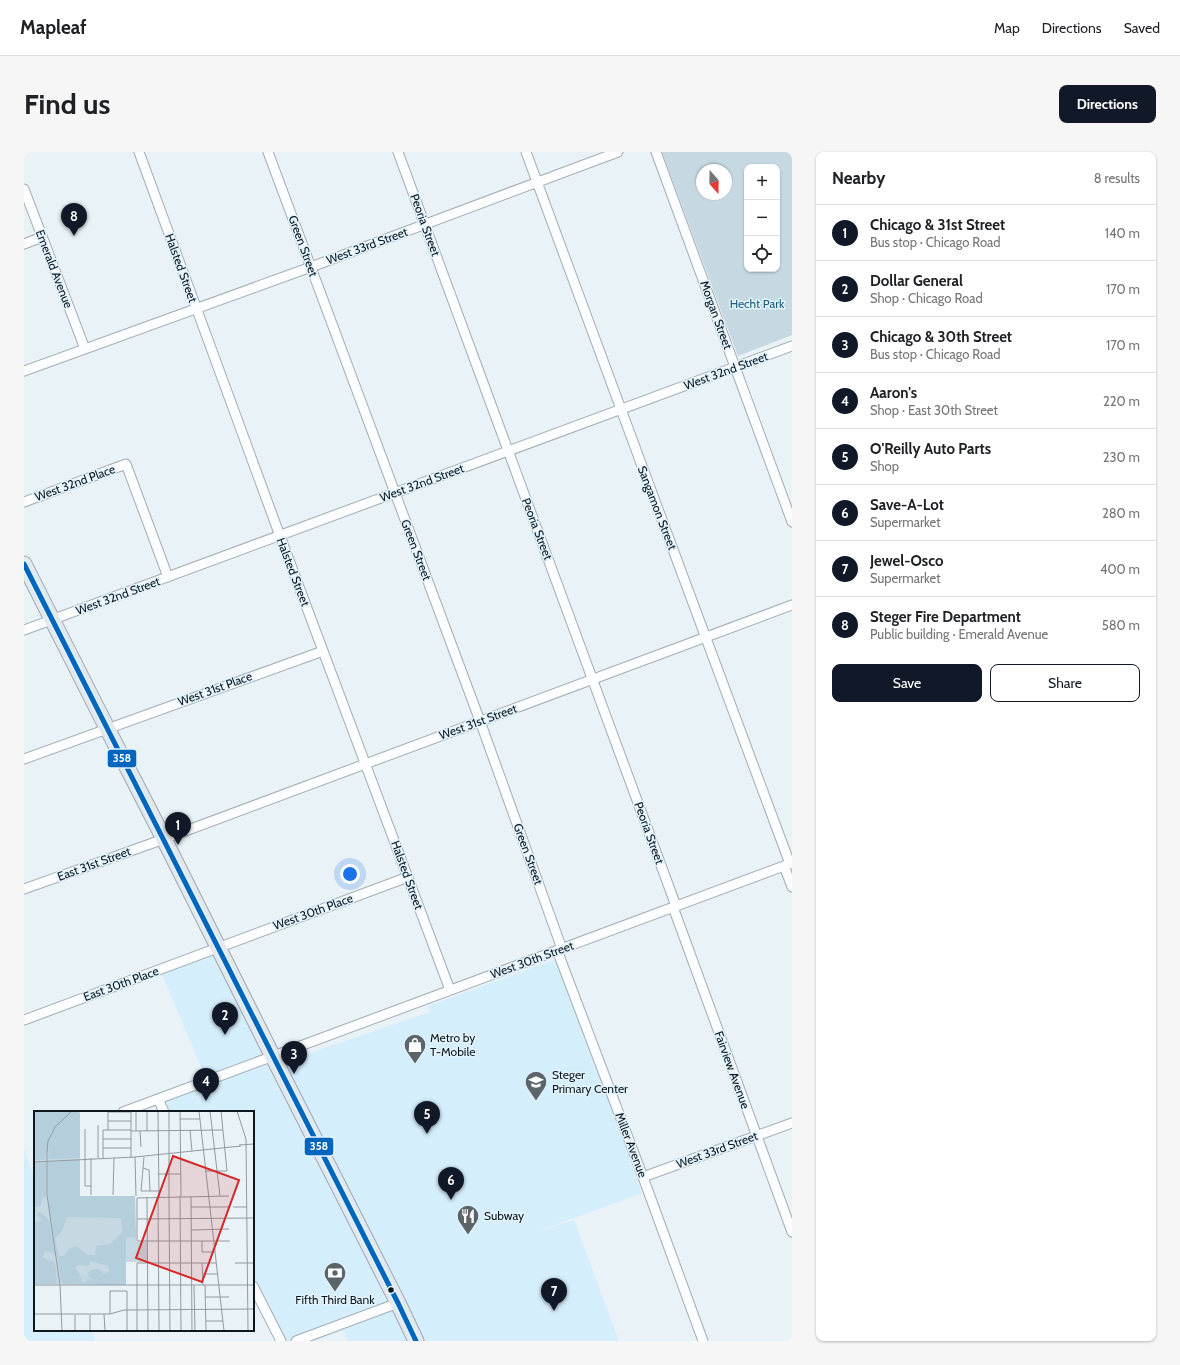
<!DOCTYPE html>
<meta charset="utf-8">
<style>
:root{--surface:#fff;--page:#f6f6f6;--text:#202124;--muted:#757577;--line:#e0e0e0;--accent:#111827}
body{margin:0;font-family:Cabin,sans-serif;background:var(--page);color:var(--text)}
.controls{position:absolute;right:12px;top:12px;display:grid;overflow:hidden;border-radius:8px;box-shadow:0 1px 3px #0004}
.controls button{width:36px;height:36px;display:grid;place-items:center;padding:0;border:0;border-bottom:1px solid var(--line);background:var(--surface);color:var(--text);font:20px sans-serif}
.compass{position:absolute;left:672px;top:12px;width:36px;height:36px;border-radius:50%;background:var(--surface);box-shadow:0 1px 3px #0004;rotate:160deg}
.you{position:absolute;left:326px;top:722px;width:14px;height:14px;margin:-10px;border:3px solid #fff;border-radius:50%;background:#1a73e8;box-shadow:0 0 0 6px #1a73e833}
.badge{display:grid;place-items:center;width:26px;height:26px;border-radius:50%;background:var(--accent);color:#fff;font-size:13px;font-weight:700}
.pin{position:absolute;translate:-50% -33px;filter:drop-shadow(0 1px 2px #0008)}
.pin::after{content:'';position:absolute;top:21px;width:14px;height:12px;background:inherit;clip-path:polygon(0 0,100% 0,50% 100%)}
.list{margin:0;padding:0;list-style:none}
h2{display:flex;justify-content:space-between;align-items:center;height:52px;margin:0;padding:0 16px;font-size:17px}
h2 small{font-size:13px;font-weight:400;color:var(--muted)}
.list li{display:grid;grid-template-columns:26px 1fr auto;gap:12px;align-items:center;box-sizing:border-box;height:56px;padding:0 16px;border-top:1px solid var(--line)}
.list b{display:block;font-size:15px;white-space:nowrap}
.list p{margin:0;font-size:13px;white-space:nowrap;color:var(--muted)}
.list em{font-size:13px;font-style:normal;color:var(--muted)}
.actions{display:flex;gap:8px;padding:12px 16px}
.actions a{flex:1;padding:9px 0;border:1px solid var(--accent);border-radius:8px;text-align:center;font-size:14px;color:var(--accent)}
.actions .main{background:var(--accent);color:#fff}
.icon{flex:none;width:22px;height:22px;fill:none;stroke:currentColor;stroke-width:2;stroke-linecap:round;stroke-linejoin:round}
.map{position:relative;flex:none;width:768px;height:1189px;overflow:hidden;border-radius:8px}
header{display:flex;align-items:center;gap:24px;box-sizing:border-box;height:56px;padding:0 20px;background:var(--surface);border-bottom:1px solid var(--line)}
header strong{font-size:19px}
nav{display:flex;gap:22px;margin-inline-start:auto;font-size:14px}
.intro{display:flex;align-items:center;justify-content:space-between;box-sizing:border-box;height:96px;padding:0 24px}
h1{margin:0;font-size:28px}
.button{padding:10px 18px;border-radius:8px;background:var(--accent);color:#fff;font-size:14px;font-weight:700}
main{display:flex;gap:24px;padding:0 24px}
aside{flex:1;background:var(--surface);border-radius:8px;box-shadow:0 1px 3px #0004}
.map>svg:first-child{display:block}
.built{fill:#d5eefb}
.green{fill:#c6d9e3;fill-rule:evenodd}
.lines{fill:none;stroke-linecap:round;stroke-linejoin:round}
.street-casing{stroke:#a3adb2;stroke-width:11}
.primary-casing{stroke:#9da7b3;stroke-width:17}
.street{stroke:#fcfdfe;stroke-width:9}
.primary{stroke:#e3e8ee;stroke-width:15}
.bus-1-casing{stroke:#e2f3fd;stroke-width:8}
.bus-1{stroke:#0065bd;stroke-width:5}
.bus-dot{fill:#0d171d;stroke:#e2f3fd;stroke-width:1.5}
.labels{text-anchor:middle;stroke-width:3;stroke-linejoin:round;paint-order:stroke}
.street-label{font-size:12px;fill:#0d171d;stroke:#e2f3fd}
.park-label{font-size:12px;fill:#195f7d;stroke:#e2f3fd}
.poi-label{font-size:12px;fill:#0d171d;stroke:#e2f3fd;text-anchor:start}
.inset-road{fill:none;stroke:#909aa0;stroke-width:1}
.view{fill:#d62828;fill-opacity:0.15;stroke:#d62828;stroke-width:2}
.inset-edge{fill:none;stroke:#0d171d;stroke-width:2}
.line-badge{stroke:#e2f3fd;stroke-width:1.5}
.badge-label{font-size:11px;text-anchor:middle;font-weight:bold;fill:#fff}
</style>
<header>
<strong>Mapleaf</strong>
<nav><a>Map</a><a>Directions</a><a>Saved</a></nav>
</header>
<div class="intro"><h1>Find us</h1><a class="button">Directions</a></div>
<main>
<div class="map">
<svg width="768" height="1189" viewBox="0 0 768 1189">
<rect width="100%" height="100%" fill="#e8f2f7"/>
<!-- built -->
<path class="built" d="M200 790 254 896 268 916 271 906 406 860 404 854 533 807 618 1041 506 1082 550 1068 595 1189H324L319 1178 292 1189H251L229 1146V960H133L125 944 181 924 134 813Z
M0 997 11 1027V1178H67L71 1189H0Z"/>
<!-- green -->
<path class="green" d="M638 0H768V183L714 204ZM723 15H753V117H723ZM678 18H702V42H678Z"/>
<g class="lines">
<!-- street casing -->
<g class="street-casing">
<path id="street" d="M115 0 256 384 426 838
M244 0 456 569 538 797
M374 0 652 754
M502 0C589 238 678 474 766 712
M632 0 768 370
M0 37 61 197
M0 92 18 85
M0 219 287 115 594 0
M0 350 102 312 144 425
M0 478 768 194
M0 607 299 499
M760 714 768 735
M0 737 140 687 768 453
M649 755 768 1080
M533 798 619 1025 679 1189
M0 868 384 725
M134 947 140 960
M99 960 768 711
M619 1025 768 971
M229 1134 257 1189
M272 1189 374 1151"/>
</g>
<!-- primary casing -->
<g class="primary-casing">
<path id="primary" d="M0 412 83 576 140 687 245 897 374 1151 392 1189"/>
</g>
<!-- street -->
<use href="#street" class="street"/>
<!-- primary -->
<use href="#primary" class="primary"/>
<!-- bus-1 casing -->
<g class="bus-1-casing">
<path id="bus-1" d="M0 412 374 1151 392 1189"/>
</g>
<!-- bus-1 -->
<use href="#bus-1" class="bus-1"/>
</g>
<!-- icons -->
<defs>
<g id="shop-pin" transform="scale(1.15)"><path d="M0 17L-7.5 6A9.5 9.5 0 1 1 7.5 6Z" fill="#5a6469" stroke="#e2f3fd"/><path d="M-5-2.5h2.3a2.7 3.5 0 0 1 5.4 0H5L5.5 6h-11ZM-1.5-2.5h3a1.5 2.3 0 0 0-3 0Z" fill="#fff"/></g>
<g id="school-pin" transform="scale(1.15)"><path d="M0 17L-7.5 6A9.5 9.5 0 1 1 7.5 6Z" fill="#5a6469" stroke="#e2f3fd"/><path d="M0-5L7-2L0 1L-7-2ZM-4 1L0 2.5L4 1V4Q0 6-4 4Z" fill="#fff"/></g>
<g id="restaurant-pin" transform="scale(1.15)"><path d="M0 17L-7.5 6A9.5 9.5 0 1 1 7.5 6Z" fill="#5a6469" stroke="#e2f3fd"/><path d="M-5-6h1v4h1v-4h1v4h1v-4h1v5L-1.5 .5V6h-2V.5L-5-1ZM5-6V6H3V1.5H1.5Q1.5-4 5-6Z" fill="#fff"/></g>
<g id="bank-pin" transform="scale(1.15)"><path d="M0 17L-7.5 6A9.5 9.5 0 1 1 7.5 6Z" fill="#5a6469" stroke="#e2f3fd"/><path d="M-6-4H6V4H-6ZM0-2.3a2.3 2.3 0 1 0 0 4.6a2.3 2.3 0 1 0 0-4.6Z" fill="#fff"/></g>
</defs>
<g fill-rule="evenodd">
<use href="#shop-pin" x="391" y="893"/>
<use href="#school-pin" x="512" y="930"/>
<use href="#restaurant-pin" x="444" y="1064"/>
<use href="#bank-pin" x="311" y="1121"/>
</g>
<!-- markers -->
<circle class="bus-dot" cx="367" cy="1138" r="3.5"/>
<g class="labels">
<!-- street labels -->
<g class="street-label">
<text transform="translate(401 73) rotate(70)" y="4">Peoria Street</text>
<text transform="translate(279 94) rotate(70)" y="4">Green Street</text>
<text transform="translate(343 94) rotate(-20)" y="4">West 33rd Street</text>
<text transform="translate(157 116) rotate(70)" y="4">Halsted Street</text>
<text transform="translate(30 117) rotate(69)" y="4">Emerald Avenue</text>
<text transform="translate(692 163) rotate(70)" y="4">Morgan Street</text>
<text transform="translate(702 219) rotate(-20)" y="4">West 32nd Street</text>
<text transform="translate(51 331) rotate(-20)" y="4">West 32nd Place</text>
<text transform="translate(398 331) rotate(-20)" y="4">West 32nd Street</text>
<text transform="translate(633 356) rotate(69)" y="4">Sangamon Street</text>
<text transform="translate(513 377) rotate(69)" y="4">Peoria Street</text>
<text transform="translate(392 398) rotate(69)" y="4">Green Street</text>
<text transform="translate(269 420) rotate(69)" y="4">Halsted Street</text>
<text transform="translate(94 444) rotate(-20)" y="4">West 32nd Street</text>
<text transform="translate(191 537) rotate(-20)" y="4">West 31st Place</text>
<text transform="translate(454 570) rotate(-20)" y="4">West 31st Street</text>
<text transform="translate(625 681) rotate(70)" y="4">Peoria Street</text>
<text transform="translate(504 702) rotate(70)" y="4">Green Street</text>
<text transform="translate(70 712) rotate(-20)" y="4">East 31st Street</text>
<text transform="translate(383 723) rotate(70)" y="4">Halsted Street</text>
<text transform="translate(289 760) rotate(-20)" y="4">West 30th Place</text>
<text transform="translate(508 808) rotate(-20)" y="4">West 30th Street</text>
<text transform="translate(97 832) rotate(-20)" y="4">East 30th Place</text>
<text transform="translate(708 918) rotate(70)" y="4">Fairview Avenue</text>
<text transform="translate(607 993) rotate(69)" y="4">Miller Avenue</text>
<text transform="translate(693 998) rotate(-20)" y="4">West 33rd Street</text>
</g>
<!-- park labels -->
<g class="park-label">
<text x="733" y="156">Hecht Park</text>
</g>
<!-- poi labels -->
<g class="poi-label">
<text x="406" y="890">Metro by<tspan x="406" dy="14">T-Mobile</tspan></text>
<text x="528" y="927">Steger<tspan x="528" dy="14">Primary Center</tspan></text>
<text x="460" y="1068">Subway</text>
<text x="311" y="1152" text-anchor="middle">Fifth Third Bank</text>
</g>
</g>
<!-- overview -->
<g transform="translate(10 959)">
<rect width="220" height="220" fill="#e8f2f7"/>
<path d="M0 0H46V85H101L102 131H113V151H92V174L0 173Z" fill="#c6d9e3"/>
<path d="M0 0H38L17 20 11 49H0ZM39 0 46 2V47L14 48 15 30 20 18ZM46 49V85H101L102 130 101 126 92 127V174L29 173 27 170 14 90V51ZM33 106 87 107 88 121 76 133 62 135 61 144H54L42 135 35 138 30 145H25L21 127 27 122ZM57 150 74 155 75 160 71 163 64 158 55 159 54 165 61 170 51 167 54 170 48 172V167L41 156 45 154 54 155ZM12 51V86L8 87 7 95 0 97V52ZM6 101 15 109 21 143 12 140 8 146 21 151 23 173H0V112L7 110 4 104 1 105Z" fill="#b4cedc" fill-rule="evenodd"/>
<path class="inset-road" d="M97 0V47M102 0V20M113 0V20M124 0 125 86M135 0V86M146 0 147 85M165 0 190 220M176 0 186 85M203 0 212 28 214 220M146 8H166M74 10H97M51 18V75H57M74 19V1H97M156 19 158 40M97 20 189 19M106 20 107 36M69 28H97M205 34 220 33M69 37H97M101 46 102 85M110 46 107 80H125M64 47V14M69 47V19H97M0 51 101 46 207 35M109 57 115 59 116 80M171 60H193L187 0M124 63H146M57 84V47M79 84 80 47M146 85 147 220M157 85 158 220M195 85 103 87V130H196M113 86 114 220M124 86 125 220M135 86 136 220M157 96H196M199 96H213M103 108 220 107M157 119 195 118M168 130V141H181M168 152 169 174M201 152H220M169 163H184M0 174H220M160 174 161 220M171 174 172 220M76 180H93V220M76 180V203M171 186H195M0 203H76L90 199 220 198M70 203 71 220M41 204V220M56 204V220M172 210H189M28 220 26 174 13 84V41L14 30 21 16 38 0M103 220V152H182"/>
<path class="view" d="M139 45 205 69 168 171 102 147Z"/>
<rect width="220" height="220" class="inset-edge"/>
</g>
<g class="line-badge">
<rect x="83" y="597" width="30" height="19" rx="4" fill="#0065bd"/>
<rect x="280" y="985" width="30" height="19" rx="4" fill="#0065bd"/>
</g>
<g class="badge-label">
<text x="98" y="610">358</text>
<text x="295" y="998">358</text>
</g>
</svg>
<div class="controls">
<button>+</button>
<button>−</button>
<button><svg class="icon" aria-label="locate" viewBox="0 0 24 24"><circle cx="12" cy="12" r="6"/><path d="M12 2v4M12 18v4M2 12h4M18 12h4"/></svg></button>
</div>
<svg class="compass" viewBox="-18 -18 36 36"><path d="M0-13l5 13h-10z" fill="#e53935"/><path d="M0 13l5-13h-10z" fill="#757577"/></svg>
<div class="you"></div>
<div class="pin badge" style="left:154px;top:693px">1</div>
<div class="pin badge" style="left:201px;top:883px">2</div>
<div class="pin badge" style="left:270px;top:922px">3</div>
<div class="pin badge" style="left:182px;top:949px">4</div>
<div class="pin badge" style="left:403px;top:982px">5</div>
<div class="pin badge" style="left:427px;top:1048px">6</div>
<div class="pin badge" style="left:530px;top:1159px">7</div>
<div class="pin badge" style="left:50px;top:84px">8</div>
</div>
<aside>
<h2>Nearby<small>8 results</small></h2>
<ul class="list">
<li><span class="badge">1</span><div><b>Chicago &amp; 31st Street</b><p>Bus stop · Chicago Road</p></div><em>140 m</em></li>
<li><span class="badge">2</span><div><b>Dollar General</b><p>Shop · Chicago Road</p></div><em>170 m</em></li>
<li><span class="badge">3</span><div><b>Chicago &amp; 30th Street</b><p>Bus stop · Chicago Road</p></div><em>170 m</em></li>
<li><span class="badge">4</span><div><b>Aaron's</b><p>Shop · East 30th Street</p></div><em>220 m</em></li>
<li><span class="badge">5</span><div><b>O'Reilly Auto Parts</b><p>Shop</p></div><em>230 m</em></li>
<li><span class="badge">6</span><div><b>Save-A-Lot</b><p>Supermarket</p></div><em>280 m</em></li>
<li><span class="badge">7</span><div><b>Jewel-Osco</b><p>Supermarket</p></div><em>400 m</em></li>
<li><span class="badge">8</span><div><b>Steger Fire Department</b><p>Public building · Emerald Avenue</p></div><em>580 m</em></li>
</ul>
<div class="actions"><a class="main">Save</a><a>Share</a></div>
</aside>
</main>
